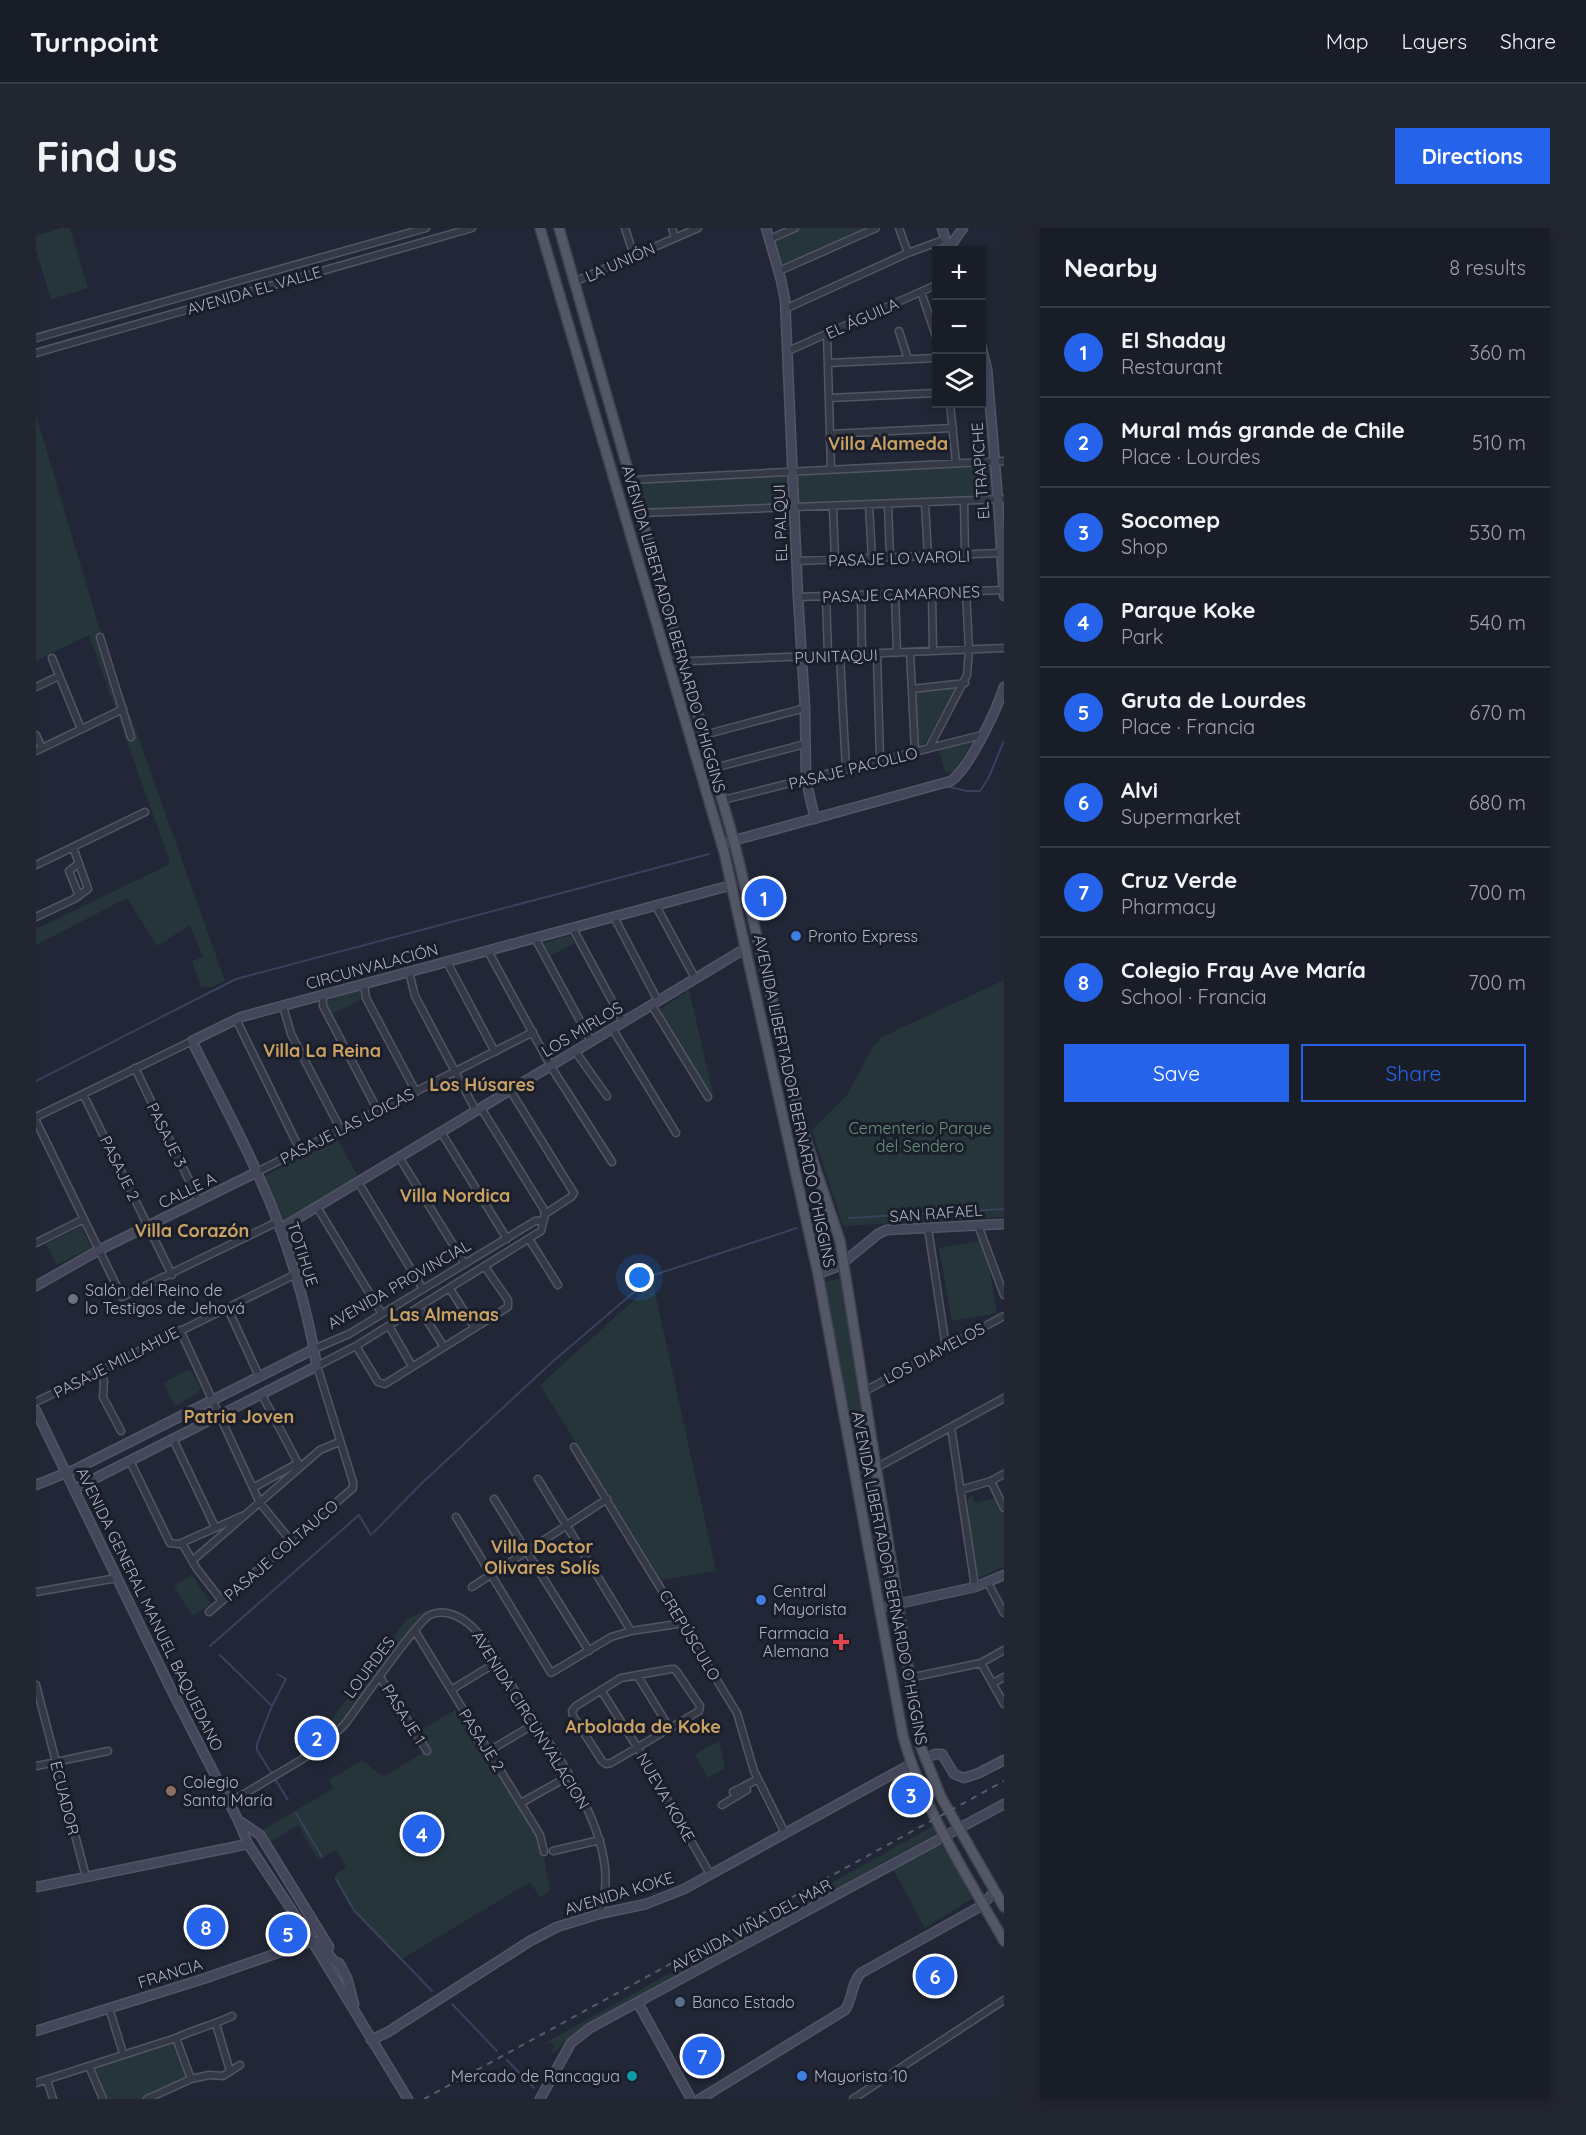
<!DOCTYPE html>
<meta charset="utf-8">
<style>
:root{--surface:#191d28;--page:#222630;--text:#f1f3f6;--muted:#9fa2a8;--line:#373b45;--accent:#2563eb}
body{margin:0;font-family:Quicksand,sans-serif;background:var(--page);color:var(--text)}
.controls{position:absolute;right:18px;top:18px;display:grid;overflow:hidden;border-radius:0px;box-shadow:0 3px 9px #0003}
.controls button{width:54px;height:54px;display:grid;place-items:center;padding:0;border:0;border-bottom:2px solid var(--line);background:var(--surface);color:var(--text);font:30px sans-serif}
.you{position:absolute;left:604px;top:1050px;width:21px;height:21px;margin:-15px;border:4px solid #fff;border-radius:50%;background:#1a73e8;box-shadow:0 0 0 9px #1a73e833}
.badge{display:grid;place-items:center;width:39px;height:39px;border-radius:50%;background:var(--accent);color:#fff;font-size:20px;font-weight:700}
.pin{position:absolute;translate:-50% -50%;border:3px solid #fff;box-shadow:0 2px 6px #0006}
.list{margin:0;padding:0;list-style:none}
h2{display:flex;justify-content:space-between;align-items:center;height:78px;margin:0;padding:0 24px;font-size:26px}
h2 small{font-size:20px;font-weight:400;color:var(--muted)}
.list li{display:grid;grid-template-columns:39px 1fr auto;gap:18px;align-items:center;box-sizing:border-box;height:90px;padding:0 24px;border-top:2px solid var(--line)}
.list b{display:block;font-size:22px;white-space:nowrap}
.list p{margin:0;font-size:20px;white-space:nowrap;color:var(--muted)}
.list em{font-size:20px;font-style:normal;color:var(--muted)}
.actions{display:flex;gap:12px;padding:18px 24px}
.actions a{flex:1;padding:14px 0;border:2px solid var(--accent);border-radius:0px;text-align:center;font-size:21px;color:var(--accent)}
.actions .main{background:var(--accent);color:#fff}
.icon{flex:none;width:33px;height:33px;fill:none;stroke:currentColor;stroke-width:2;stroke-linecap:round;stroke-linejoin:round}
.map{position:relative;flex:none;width:968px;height:1871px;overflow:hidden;border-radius:0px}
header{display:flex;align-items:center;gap:36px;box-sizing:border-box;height:84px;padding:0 30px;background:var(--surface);border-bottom:2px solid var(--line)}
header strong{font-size:28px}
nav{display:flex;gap:33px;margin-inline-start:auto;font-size:21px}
.intro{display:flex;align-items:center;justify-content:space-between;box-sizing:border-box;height:144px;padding:0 36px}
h1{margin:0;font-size:42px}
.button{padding:15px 27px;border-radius:0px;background:var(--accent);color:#fff;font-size:21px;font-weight:700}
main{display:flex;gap:36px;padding:0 36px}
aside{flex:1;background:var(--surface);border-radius:0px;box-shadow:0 3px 9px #0003}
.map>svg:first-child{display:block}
.green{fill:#26353a}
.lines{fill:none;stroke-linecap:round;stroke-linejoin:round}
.stream{stroke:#38415e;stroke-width:2}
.street-casing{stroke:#525664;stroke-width:9}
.secondary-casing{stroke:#525664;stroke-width:11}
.primary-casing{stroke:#3e4250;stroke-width:12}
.street{stroke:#353946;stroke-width:6}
.secondary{stroke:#434759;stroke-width:8}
.primary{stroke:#535766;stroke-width:9}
.rail{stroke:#575c6d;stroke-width:2;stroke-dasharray:6 6;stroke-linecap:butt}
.shop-dot{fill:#3f7fe0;stroke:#1a1e2b;stroke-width:2}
.worship-dot{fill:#6b7280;stroke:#1a1e2b;stroke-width:2}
.health-dot{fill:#e0444e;stroke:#1a1e2b;stroke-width:2}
.education-dot{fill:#8d6e63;stroke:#1a1e2b;stroke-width:2}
.service-dot{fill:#5c6f8a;stroke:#1a1e2b;stroke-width:2}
.culture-dot{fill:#0f9aa8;stroke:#1a1e2b;stroke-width:2}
.labels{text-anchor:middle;stroke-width:6;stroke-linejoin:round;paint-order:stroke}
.street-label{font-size:16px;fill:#afb3c3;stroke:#1a1e2b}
.poi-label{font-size:16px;fill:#afb3c3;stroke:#1a1e2b;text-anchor:start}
.park-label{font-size:16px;fill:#699279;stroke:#1a1e2b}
.neighbourhood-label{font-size:18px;font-weight:bold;fill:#cba262;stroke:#1a1e2b}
</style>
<header>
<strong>Turnpoint</strong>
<nav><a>Map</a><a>Layers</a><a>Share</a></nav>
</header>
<div class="intro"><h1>Find us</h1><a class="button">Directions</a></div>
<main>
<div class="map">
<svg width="968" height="1871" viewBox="0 0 968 1871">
<rect width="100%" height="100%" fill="#212736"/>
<!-- green -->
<path class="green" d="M25 0H34L52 60 15 71 0 22V8Z
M767 0H831L746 39 738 13Z
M0 187 64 402 189 753 176 759H165L156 733 167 729 154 697 121 718 91 670 0 717V701L130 638 134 634 53 407 0 433Z
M957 238 959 270 610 284 602 250Z
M921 459 888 517 880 518 878 463Z
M937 513 918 543 909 545 903 522Z
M533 707 539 715 513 729 506 716Z
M968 752V989L807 998 776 902 811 867 836 820 846 809Z
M324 762 325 772 295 786 292 777V772Z
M653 762 678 870 623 782Z
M301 911 322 948 248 993 227 949Z
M45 999 55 1020 21 1037 10 1016Z
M948 1012 961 1085 916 1093 903 1020Z
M807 1050 856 1366 848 1370 788 1054Z
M617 1055 680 1343 626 1352 504 1157Z
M154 1141 165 1161 162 1165 139 1178 127 1155Z
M936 1266 938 1275 961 1270 968 1286V1339L942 1350 931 1277 932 1272Z
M156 1347 175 1376 156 1388 138 1358Z
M392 1381 305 1495 294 1508 270 1525 266 1517 284 1507 370 1392Z
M419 1482 422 1491 435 1494 504 1607 514 1663 504 1669 494 1654 364 1732 318 1685 298 1650 301 1645 310 1639 300 1622 282 1632 262 1597 234 1614 227 1602 298 1560 293 1552 326 1532 347 1549 390 1523 380 1505Z
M683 1513 689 1540 672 1550 659 1526Z
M901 1596 903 1602 899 1606 558 1794 534 1812 532 1811 515 1827 518 1816 512 1815 502 1819Z
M903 1616 911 1622 936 1671 889 1700 857 1641Z
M138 1811 154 1850 107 1871H71L59 1838Z"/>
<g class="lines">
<!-- stream -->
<path class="stream" d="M909 558 931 563H944L952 551 968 513
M710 614 812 586
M0 853 200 751 673 626
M813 990 968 981
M337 1305 385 1256 515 1135 618 1047 761 1000
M174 1418 323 1287 335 1307
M184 1427 236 1478
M241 1446 250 1451 236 1478 221 1516V1522L252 1572
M260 1585 286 1629
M300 1651 318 1682 396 1763
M416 1776 461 1823
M471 1832 498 1860"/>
<!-- street casing -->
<g class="street-casing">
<path id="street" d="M589 0 598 28
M636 0 639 10
M863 0 872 25
M734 11 759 0
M743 43 840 0
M538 54 662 0
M885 64 900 108
M749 81 872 25 910 11
M863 103 872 131
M791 106 795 241
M0 110 390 0
M752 123 900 57
M0 125 436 0
M792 135 900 130
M793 170 900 165
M914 176 920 235
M794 206 917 200
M595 252 968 233
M928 273 929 327
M889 275 892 329
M852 276 854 330
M833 277 836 331
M797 279 799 332
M605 285 968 271
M760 333 965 325
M896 365 897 423
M859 366 861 425
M825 367 826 427
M790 368 792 428
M762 369 968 362
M64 409 95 509
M874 424 879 524
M841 427 844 532
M804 428 810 542
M16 430 45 501
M632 434 968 420
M0 459 23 448
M876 461 929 455
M0 507 6 520
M668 507 769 480
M893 520 931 447 933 422 930 363
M0 523 87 481
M678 540 769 516
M687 572 946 507
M43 635 33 643 43 668
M0 637 109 584
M620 678 659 750
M0 689 38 671 52 661 37 619
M578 689 622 773
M537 701 587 793
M499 710 555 813
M452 723 517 842 576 934
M411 734 459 824
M373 744 379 768 440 883
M328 757 330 770 380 864
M287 767V778L342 883
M615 776 672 869
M247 778 255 806 305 902
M200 791 264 922
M576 800 640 905
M539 823 571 868
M99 840 163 973
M474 862 538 965 535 969 509 986
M47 866 136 1047
M0 889 156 813
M0 893 86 1069 241 994
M405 904 471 1011
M363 929 429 1036
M221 944 497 804
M322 954 387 1061
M281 979 346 1086
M942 997 968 1067
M892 1000 910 1119
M493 1011 522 1057
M0 1015 48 991
M414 1061 439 1100
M191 1079 223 1148
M383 1080 408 1119
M353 1098 376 1138
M144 1102 224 1275 255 1313
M320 1118 342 1154 349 1156 472 1079V1072L449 1039
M278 1121 313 1106 499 993 508 992
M64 1142 68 1153 67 1169 85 1203
M829 1163 968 1088
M226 1167 264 1239
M0 1174 258 1047
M915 1199 939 1359
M137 1211 179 1299
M538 1219 701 1485 718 1543 749 1605
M94 1233 134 1315 143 1316 206 1288
M840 1240 968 1170
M502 1251 595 1403
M955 1253 968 1280
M217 1260 262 1235
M924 1262 955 1253 968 1246
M458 1271 553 1423
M420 1289 515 1445 575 1409 595 1403 648 1395
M146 1315 161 1341 186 1373
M156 1333 284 1222 303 1214
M952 1355 968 1385
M436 1359 571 1271
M0 1364 81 1350
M173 1384 317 1260V1254L281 1138 320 1118 505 1003 509 986 507 980 445 880
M379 1403 504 1607 508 1624
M945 1435 968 1476
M635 1441H638L641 1444 664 1478 663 1483 575 1535 570 1536 566 1533 537 1488 536 1483 540 1478 585 1450Z
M601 1447 633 1499
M344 1449 391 1523
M873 1450 945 1435 968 1422
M957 1455 968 1449
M0 1457 50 1649
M415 1462 461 1434
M565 1462 601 1519 674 1646
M453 1523 500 1495
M0 1538 72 1523
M697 1564 722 1551
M193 1575 285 1520 309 1496C322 1479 381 1393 394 1387 412 1379 431 1392 442 1405 461 1431 476 1460 494 1486 528 1538 590 1621 563 1686
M485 1575 533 1548
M686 1577 711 1562 710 1557
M517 1623 564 1612
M73 1780 87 1825
M180 1796 194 1843
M140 1810 155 1851
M53 1838 67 1871
M11 1852 17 1871
M0 1855 140 1810C159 1801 178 1797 196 1788
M111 1871 155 1851 173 1847 187 1848 204 1837
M817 1871 968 1772"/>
</g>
<!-- secondary casing -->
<g class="secondary-casing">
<path id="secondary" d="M730 0 745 52 749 72 762 369 769 480 770 552 779 591
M906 0 913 22
M913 20 927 0
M945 117 951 141 962 272 968 368
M686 618 692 614 915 553C934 539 960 483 968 459
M244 1001 710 720
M782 1046 803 1038 842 1006 850 1002 968 996
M0 1058 63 1022 221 944
M0 1183 134 1459 202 1592 212 1616 276 1713 372 1871
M0 1257 40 1241 278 1121
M38 1261 281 1138C270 1074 250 1008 223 949 203 903 178 858 156 813L205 789 696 657
M843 1380 939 1359 968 1347
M889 1531 899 1526H906L918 1546 928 1550 943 1545 968 1532
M202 1592 224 1607 293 1719
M0 1659 212 1616
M303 1735 311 1750 318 1776
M602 1775 655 1871
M0 1803 167 1751 276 1713 284 1714 296 1731 305 1738
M335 1812 352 1804 494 1713 521 1699 563 1686 610 1676 648 1661 875 1536
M504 1871 535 1815 554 1800 968 1576
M664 1871 809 1782C817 1771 815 1755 825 1745L945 1678 959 1663"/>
</g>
<!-- primary casing -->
<g class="primary-casing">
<path id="primary" d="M504 0 688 624 782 1046 867 1508C887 1581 931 1647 968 1713
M523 0 698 613 769 909 804 1013 885 1519 905 1569 968 1679"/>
</g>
<!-- street -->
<use href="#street" class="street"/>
<!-- secondary -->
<use href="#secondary" class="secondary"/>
<!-- primary -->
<use href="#primary" class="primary"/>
<!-- rail -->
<path class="rail" d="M388 1871 968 1553"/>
</g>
<!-- markers -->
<g class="shop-dot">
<circle cx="760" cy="708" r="6"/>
<circle cx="725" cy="1372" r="6"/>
<circle cx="766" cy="1848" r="6"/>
</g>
<circle class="worship-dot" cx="37" cy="1071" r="6"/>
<path class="health-dot" d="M802 1405h6v6h6v6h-6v6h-6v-6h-6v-6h6z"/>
<circle class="education-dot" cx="135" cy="1563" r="6"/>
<circle class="service-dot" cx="644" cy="1774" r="6"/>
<circle class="culture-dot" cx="596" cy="1848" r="6"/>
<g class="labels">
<!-- street labels -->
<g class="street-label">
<text transform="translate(584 34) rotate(-24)" y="6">LA UNIÓN</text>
<text transform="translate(218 62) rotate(-16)" y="6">AVENIDA EL VALLE</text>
<text transform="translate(826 90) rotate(-24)" y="6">EL ÁGUILA</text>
<text transform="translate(944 243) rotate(-94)" y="6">EL TRAPICHE</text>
<text transform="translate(744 295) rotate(-92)" y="6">EL PALQUI</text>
<text transform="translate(863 330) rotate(-2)" y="6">PASAJE LO VAROLI</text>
<text transform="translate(865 366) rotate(-2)" y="6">PASAJE CAMARONES</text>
<text transform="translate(638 401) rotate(74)" y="6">AVENIDA LIBERTADOR BERNARDO O'HIGGINS</text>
<text transform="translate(800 428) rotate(-2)" y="6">PUNITAQUI</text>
<text transform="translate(817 540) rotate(-14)" y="6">PASAJE PACOLLO</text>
<text transform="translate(336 738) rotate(-15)" y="6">CIRCUNVALACIÓN</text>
<text transform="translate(546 801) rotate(-31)" y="6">LOS MIRLOS</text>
<text transform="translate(759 873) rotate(78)" y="6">AVENIDA LIBERTADOR BERNARDO O'HIGGINS</text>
<text transform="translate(311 898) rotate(-27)" y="6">PASAJE LAS LOICAS</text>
<text transform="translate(131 907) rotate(64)" y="6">PASAJE 3</text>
<text transform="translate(84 940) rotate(64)" y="6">PASAJE 2</text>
<text transform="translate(151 962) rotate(-26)" y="6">CALLE A</text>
<text transform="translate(900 985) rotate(-4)" y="6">SAN RAFAEL</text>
<text transform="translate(267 1026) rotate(72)" y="6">TOTIHUE</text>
<text transform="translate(363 1056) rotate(-30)" y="6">AVENIDA PROVINCIAL</text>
<text transform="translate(898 1125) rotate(-28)" y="6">LOS DIAMELOS</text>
<text transform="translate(80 1134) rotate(-27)" y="6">PASAJE MILLAHUE</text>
<text transform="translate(245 1322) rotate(-41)" y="6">PASAJE COLTAUCO</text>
<text transform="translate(854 1350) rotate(79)" y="6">AVENIDA LIBERTADOR BERNARDO O'HIGGINS</text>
<text transform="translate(114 1381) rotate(64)" y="6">AVENIDA GENERAL MANUEL BAQUEDANO</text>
<text transform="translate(654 1407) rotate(59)" y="6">CREPÚSCULO</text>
<text transform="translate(333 1439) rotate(-53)" y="6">LOURDES</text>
<text transform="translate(368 1486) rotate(58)" y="6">PASAJE 1</text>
<text transform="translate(495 1492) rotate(58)" y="6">AVENIDA CIRCUNVALACION</text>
<text transform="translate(446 1512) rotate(58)" y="6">PASAJE 2</text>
<text transform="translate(630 1569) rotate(60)" y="6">NUEVA KOKE</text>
<text transform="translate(29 1570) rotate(76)" y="6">ECUADOR</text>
<text transform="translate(583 1665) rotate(-17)" y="6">AVENIDA KOKE</text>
<text transform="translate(715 1697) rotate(-28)" y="6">AVENIDA VIÑA DEL MAR</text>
<text transform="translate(134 1745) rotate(-17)" y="6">FRANCIA</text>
</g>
<!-- poi labels -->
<g class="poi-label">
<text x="772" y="714">Pronto Express</text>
<text x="49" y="1068">Salón del Reino de<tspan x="49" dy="18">lo Testigos de Jehová</tspan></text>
<text x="737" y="1369">Central<tspan x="737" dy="18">Mayorista</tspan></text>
<text x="793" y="1411" text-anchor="end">Farmacia<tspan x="793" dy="18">Alemana</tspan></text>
<text x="147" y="1560">Colegio<tspan x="147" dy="18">Santa María</tspan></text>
<text x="656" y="1780">Banco Estado</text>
<text x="584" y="1854" text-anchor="end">Mercado de Rancagua</text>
<text x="778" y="1854">Mayorista 10</text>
</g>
<!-- park labels -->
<g class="park-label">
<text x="884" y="906">Cementerio Parque<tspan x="884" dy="18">del Sendero</tspan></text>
</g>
<!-- neighbourhood labels -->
<g class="neighbourhood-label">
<text x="852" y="222">Villa Alameda</text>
<text x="286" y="829">Villa La Reina</text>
<text x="446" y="863">Los Húsares</text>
<text x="419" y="974">Villa Nordica</text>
<text x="156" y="1009">Villa Corazón</text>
<text x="408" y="1093">Las Almenas</text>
<text x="203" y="1195">Patria Joven</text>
<text x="506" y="1325">Villa Doctor<tspan x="506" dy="21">Olivares Solís</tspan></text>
<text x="607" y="1505">Arbolada de Koke</text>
</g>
</g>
</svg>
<div class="controls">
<button>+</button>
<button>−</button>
<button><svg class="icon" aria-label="layers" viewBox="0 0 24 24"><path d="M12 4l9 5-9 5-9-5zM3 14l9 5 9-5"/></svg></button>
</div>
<div class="you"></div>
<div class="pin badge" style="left:728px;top:670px">1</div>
<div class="pin badge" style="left:281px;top:1510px">2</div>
<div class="pin badge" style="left:875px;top:1567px">3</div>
<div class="pin badge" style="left:386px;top:1606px">4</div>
<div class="pin badge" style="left:252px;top:1706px">5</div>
<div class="pin badge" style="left:899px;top:1748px">6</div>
<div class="pin badge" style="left:666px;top:1828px">7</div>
<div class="pin badge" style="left:170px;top:1699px">8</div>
</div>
<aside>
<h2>Nearby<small>8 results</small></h2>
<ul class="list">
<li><span class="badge">1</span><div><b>El Shaday</b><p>Restaurant</p></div><em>360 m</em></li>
<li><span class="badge">2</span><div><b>Mural más grande de Chile</b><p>Place · Lourdes</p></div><em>510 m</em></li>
<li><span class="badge">3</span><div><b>Socomep</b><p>Shop</p></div><em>530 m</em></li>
<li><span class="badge">4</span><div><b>Parque Koke</b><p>Park</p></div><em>540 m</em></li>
<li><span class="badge">5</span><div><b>Gruta de Lourdes</b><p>Place · Francia</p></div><em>670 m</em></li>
<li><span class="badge">6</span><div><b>Alvi</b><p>Supermarket</p></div><em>680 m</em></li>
<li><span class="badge">7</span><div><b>Cruz Verde</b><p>Pharmacy</p></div><em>700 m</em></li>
<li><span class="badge">8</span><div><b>Colegio Fray Ave María</b><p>School · Francia</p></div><em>700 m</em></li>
</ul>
<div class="actions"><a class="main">Save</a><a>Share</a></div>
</aside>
</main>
